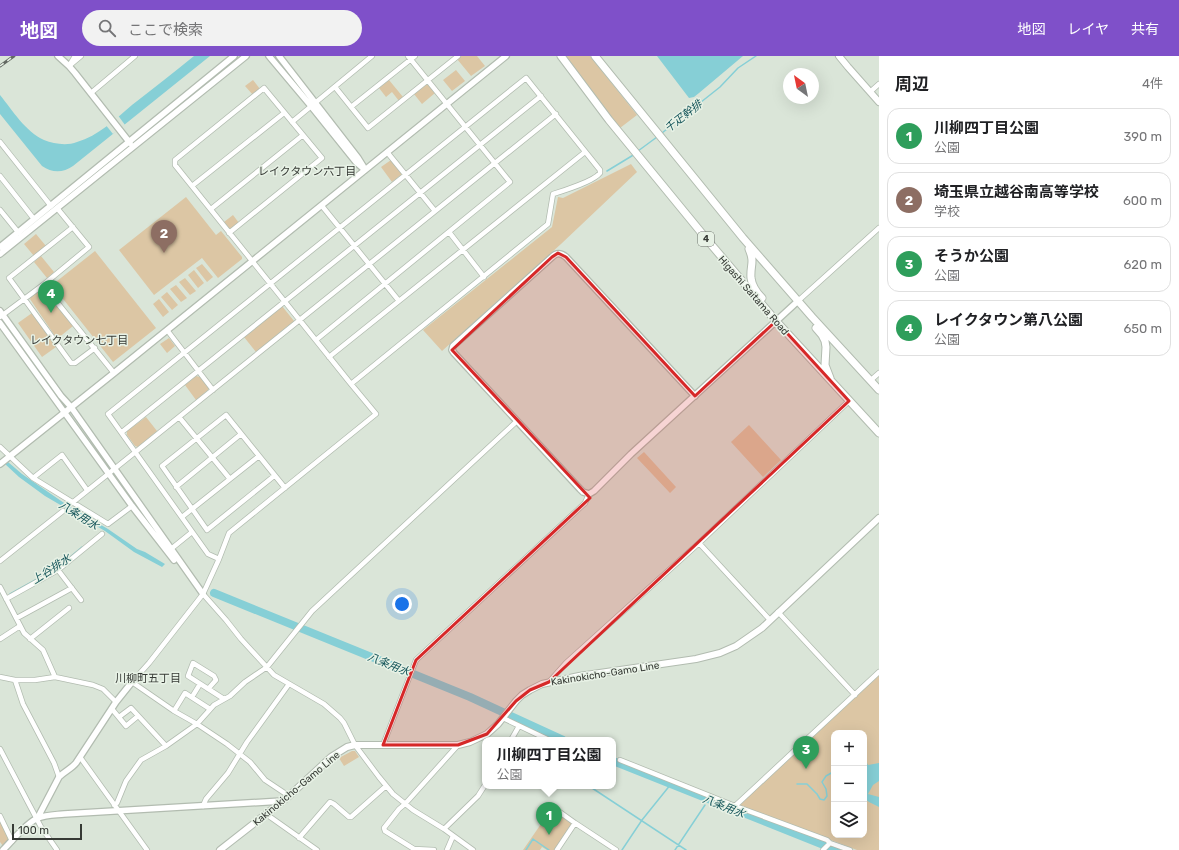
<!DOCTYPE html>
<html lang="ja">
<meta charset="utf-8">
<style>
:root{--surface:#fff;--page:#f2f2f2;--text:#202124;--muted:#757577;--line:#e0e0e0;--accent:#7f50c9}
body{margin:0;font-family:Rubik,"Noto Sans JP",sans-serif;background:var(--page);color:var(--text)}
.controls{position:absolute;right:12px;bottom:12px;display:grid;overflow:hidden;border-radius:8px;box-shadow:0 4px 16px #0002}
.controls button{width:36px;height:36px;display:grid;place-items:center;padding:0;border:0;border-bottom:1px solid var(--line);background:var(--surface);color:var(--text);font:20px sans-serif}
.compass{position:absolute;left:783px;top:12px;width:36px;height:36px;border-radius:50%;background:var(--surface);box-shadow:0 4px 16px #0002;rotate:327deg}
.scale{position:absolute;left:12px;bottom:10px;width:70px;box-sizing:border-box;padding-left:4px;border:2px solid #363a35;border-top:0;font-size:11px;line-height:14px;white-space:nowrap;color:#363a35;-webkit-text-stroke:3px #e8f2e6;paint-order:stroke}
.you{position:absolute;left:402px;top:548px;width:14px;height:14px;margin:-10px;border:3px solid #fff;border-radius:50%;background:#1a73e8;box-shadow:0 0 0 6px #1a73e833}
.badge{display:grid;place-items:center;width:26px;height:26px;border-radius:50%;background:var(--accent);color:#fff;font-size:13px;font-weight:700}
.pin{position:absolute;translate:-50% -33px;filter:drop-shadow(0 1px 2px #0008)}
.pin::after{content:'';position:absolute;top:21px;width:14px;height:12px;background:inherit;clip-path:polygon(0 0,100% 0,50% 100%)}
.popup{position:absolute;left:482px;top:681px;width:134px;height:52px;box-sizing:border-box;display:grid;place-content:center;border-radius:8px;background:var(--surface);filter:drop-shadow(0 1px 3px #0005);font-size:13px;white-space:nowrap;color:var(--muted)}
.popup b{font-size:15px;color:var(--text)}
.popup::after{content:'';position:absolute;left:50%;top:100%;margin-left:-8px;border:8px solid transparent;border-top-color:var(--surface)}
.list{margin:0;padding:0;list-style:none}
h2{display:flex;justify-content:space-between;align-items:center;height:52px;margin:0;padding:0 16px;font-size:17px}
h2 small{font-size:13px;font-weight:400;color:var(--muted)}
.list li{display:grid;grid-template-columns:26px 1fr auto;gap:12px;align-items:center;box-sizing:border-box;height:56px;margin:0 8px 8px;padding:0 8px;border:1px solid var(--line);border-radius:12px}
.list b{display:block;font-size:15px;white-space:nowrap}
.list p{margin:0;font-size:13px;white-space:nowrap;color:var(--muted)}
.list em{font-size:13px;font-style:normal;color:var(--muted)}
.icon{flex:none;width:22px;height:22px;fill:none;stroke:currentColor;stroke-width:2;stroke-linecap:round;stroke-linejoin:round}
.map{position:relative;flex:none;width:879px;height:794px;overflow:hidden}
header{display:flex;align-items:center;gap:24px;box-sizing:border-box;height:56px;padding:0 20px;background:var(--accent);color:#fff}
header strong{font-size:19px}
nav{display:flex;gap:22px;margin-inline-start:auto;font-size:14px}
.search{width:280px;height:36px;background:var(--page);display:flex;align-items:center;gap:10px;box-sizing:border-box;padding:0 14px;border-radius:22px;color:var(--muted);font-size:15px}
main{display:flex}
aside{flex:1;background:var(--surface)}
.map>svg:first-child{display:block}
.green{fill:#dcc6a4;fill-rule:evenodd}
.water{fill:#86cfd6}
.pier{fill:#dae5d8}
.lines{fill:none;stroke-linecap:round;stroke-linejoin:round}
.stream{stroke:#86cfd6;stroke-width:1.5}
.river{stroke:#86cfd6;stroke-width:8}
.minor-casing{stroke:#b2bcb0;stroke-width:6}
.tertiary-casing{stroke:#b2bcb0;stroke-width:8}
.secondary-casing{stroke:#b2bcb0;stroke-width:8}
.trunk-casing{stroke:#b2bcb0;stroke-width:9}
.minor{stroke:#fff;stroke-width:4.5}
.tertiary{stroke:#fff;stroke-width:5.5}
.secondary{stroke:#fff;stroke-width:6}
.trunk{stroke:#fff;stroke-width:7}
.rail-casing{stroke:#636962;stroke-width:3}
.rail{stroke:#e8f2e6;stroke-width:1.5;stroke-dasharray:4.5;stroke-linecap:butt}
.marked{fill:#d62828;fill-opacity:0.2;stroke:#d62828;stroke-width:3;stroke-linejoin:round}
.labels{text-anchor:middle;stroke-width:3;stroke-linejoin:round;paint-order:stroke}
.shield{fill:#e8f2e6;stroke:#6b716a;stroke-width:1}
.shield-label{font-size:9px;font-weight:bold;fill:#363a35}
.street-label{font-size:10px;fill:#363a35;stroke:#e8f2e6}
.water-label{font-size:11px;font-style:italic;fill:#125358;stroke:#e8f2e6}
.neighbourhood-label{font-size:11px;fill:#363a35;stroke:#e8f2e6}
</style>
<header>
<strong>地図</strong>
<div class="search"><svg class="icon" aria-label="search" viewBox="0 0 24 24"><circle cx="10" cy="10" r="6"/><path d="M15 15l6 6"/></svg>ここで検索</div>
<nav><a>地図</a><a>レイヤ</a><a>共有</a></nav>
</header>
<main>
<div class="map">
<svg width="879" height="794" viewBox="0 0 879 794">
<rect width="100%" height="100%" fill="#dae5d8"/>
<!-- green -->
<path class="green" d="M461 0H477L485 10 471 20 457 3Z
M565 0H590L637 59 620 72Z
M456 14 465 25 452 35 443 24Z
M253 24 260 33 253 39 245 30Z
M389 24 403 41 399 45 392 36 386 41 379 32Z
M426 29H429L435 37 422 48 414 38Z
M391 104 402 118 392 126 381 111Z
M631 108 637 116 561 188 442 295 423 274 552 171 558 141 563 142Z
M186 141 216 179 221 175 242 201V203L218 222 202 202 154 239 119 194Z
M233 159 239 167 232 172H229L224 166Z
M36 178 46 190 34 200 24 188Z
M95 195 156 272 113 306 52 229Z
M41 200 54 216 47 222 34 206Z
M202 208 213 221 207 226 196 212Z
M194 214 204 227 198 232 188 219Z
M185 222 196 235 190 239 179 226Z
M176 229 187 242 181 246 170 233Z
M41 233H43L73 270 57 283 30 243 31 241Z
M167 236 178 249 172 254 161 241Z
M159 243 169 256 163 261 153 248Z
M282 250 294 265 256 296 244 281Z
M32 257 56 291 42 301 18 267Z
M169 282 175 290 167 297 160 288Z
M196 320 200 321 209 331 208 334 196 344 185 329Z
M146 361 157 375 138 391 135 390 127 379V375Z
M749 369 781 404 763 421 731 386Z
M644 396 676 431 670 437 637 402Z
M879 619V794H857L739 749ZM834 677H864V779H834Z
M352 695H355L359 701 344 710 339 702Z
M552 752 572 767V768L554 794H547L542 791 540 794H523Z
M0 765 9 782 8 786 3 790 0 786Z"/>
<!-- water -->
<path class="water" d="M194 0H210L73 110C63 117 52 117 42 110L0 58V39C13 55 25 75 44 84 54 88 67 90 77 86 98 80 116 63 132 49 153 33 174 16 194 0Z
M657 0H743L699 37 694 41 689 42Z
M8 406 22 418 67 449 108 473 137 493 145 496 165 508 162 511 134 496 105 475 45 440 19 421 5 408Z
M864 705H866L868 709 879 707V725L873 729 868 738 879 741V751L869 746 864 742Z"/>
<!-- pier -->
<path class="pier" d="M117 58 125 69 113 78 105 68Z"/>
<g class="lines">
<!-- stream -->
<path class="stream" d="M662 77 720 31 738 12 756 0
M638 95 657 81
M607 115 635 98
M10 538 57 512 82 491
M797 728H807L817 738 820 743 824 744 827 740 826 733 822 726 826 720 833 716 834 717
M589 730 686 794
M708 745 709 744
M526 794 533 783 549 794
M622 794 642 764 671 728
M675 794 705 749"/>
<!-- river -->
<path class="river" d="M214 537 470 641 563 684
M613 705 836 794"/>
<!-- minor casing -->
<g class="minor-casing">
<path id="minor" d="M75 0 69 10 81 0
M335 31 368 72 458 0
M870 36 879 28
M91 37 135 0
M351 51 415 0
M292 66 372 0
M0 86 51 150
M387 96 435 155
M0 120 34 163
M192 130 284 57
M322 150 399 245
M57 152 89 191 43 229 114 317
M211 153 303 79
M0 154 18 176
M73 171 9 222 71 307H75L95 292
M449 176 484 221
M229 177 322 102 264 32 175 104V109L351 328 376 358 229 477 219 503 203 538 149 607 132 626 174 655 197 668 227 688 250 706 265 724 289 740
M798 245 879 172
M0 261 43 229
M167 274 213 334
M316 284 510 126 408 0
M329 301 585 96
M871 324 879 317
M179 361 230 423
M122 376 541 40
M0 391 33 422 108 468 132 450
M274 420 207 474 162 410 226 359 285 432
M33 422 62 399 87 434
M176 431 241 378
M72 447 556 58
M182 461 259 400
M699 487 770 564
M171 493 192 476
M219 503 208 498 108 358 526 22 600 114V117C594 125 563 135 553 138L548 168 351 328
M0 505 63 455
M58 514 81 544
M0 531 24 577 43 594 55 621
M203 538 226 564 241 583 274 619 324 648 340 662 344 667 355 689 379 721 393 738 413 754 444 773 473 794
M6 543 58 514 102 478
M778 556 855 639
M17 562 72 532
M0 583 20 570
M30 583 69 552
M0 621 15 624H35L55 621 93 629 103 633 116 646
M15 624 23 648 54 707 59 721
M549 626 566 607 699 487 849 345
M208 633 216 624 214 620 193 607 188 620 224 643
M192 641 200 628
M112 653 126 670 138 660
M174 655 185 637 210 653
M119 661 131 652 166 690
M503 662 549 684
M511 684 519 670
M383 689 416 604 585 447 589 438
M0 693 41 771 57 794
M80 701 147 794
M620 704 735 750 827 784 830 787 850 794
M114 749 117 747 126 725 141 704 166 690 197 668 214 649 230 640 245 626 267 611 312 555 517 365
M203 750 206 743 228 717 247 686 289 628
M735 750 879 616
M554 752 575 767 616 794
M266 758 317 794
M0 760 12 785
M444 773 478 740 485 729
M299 782 330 746 334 748 349 761H351L386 730
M434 794 414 793 385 775 384 772 399 753 405 748 458 689
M447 794 453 780
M557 794 575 767
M823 794 830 787"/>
</g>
<!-- tertiary casing -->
<g class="tertiary-casing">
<path id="tertiary" d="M58 0 69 10 75 17 130 87
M269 0 311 50 356 106 365 114
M279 0 358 102 363 110
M0 191 234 0
M0 198 246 0
M0 255 61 340 71 351 203 538
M0 267 132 450 174 504
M695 340 566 201C561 197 557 196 552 201L453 290 452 294 454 297 580 433 583 436 589 438 594 435 631 398 798 245
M0 408 114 317 506 0
M37 763 59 721C65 715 71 713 76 707L116 646 132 626
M3 794C12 785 26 767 38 762 46 759 55 759 64 758L282 745"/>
</g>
<!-- secondary casing -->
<g class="secondary-casing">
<path id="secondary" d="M839 0 848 11 879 46
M220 794 289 740 331 701 347 691 355 689H458L470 686 487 678 498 668 516 645 522 639 530 634 542 628 579 620 696 603 720 597 736 590 762 572 879 462"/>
</g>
<!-- trunk casing -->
<g class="trunk-casing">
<path id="trunk" d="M561 0 609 64 709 186 776 265 879 377
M595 0 743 182 812 261 879 334
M749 193C755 207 750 209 751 222 752 230 757 237 762 242
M816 272 822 279 825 285 826 291 825 309 830 322"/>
</g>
<!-- minor -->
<use href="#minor" class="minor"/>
<!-- tertiary -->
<use href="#tertiary" class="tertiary"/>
<!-- secondary -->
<use href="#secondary" class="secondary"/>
<!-- trunk -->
<use href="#trunk" class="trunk"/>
<!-- rail casing -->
<g class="rail-casing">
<path id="rail" d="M0 10 14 0"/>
</g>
<!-- rail -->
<use href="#rail" class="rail"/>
</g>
<!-- marked area -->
<path class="marked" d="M558 197 566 201 695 340 776 265 849 345 549 626 530 634 516 645 487 678 458 689H383L416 604 590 442 452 294 552 201Z"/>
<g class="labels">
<!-- shield labels -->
<rect class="shield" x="698" y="176" width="16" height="14" rx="3"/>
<g class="shield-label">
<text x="706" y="186">4</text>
</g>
<!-- street labels -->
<g class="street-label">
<text transform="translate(754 239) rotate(49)" y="4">Higashi Saitama Road</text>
<text transform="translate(605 617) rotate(-9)" y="4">Kakinokicho-Gamo Line</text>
<text transform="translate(296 732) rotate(-40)" y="4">Kakinokicho-Gamo Line</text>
</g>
<!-- water labels -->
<g class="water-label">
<text transform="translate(683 60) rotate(-38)" y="4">千疋幹排</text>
<text transform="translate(79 459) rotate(32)" y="4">八条用水</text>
<text transform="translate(51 513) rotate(-33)" y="4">上谷排水</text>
<text transform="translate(389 608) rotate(22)" y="4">八条用水</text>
<text transform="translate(724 750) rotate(22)" y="4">八条用水</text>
</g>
<!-- neighbourhood labels -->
<g class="neighbourhood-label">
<text x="307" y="119">レイクタウン六丁目</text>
<text x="79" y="288">レイクタウン七丁目</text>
<text x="148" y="626">川柳町五丁目</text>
</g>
</g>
</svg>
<div class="controls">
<button>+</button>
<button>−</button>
<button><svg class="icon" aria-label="layers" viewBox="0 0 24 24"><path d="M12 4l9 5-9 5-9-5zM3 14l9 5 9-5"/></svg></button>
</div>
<svg class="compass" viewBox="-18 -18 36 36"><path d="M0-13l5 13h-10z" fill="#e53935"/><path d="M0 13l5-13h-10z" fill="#757577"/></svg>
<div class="scale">100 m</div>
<div class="you"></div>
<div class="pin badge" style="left:549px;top:779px;background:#2e9e5b">1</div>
<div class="popup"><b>川柳四丁目公園</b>公園</div>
<div class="pin badge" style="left:164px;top:197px;background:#8d6e63">2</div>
<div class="pin badge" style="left:806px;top:713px;background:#2e9e5b">3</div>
<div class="pin badge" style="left:51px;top:257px;background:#2e9e5b">4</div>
</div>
<aside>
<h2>周辺<small>4件</small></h2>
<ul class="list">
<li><span class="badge" style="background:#2e9e5b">1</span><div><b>川柳四丁目公園</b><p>公園</p></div><em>390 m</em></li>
<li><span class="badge" style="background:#8d6e63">2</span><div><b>埼玉県立越谷南高等学校</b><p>学校</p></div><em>600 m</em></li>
<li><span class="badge" style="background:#2e9e5b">3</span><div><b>そうか公園</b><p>公園</p></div><em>620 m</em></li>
<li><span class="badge" style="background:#2e9e5b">4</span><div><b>レイクタウン第八公園</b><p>公園</p></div><em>650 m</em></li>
</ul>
</aside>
</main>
